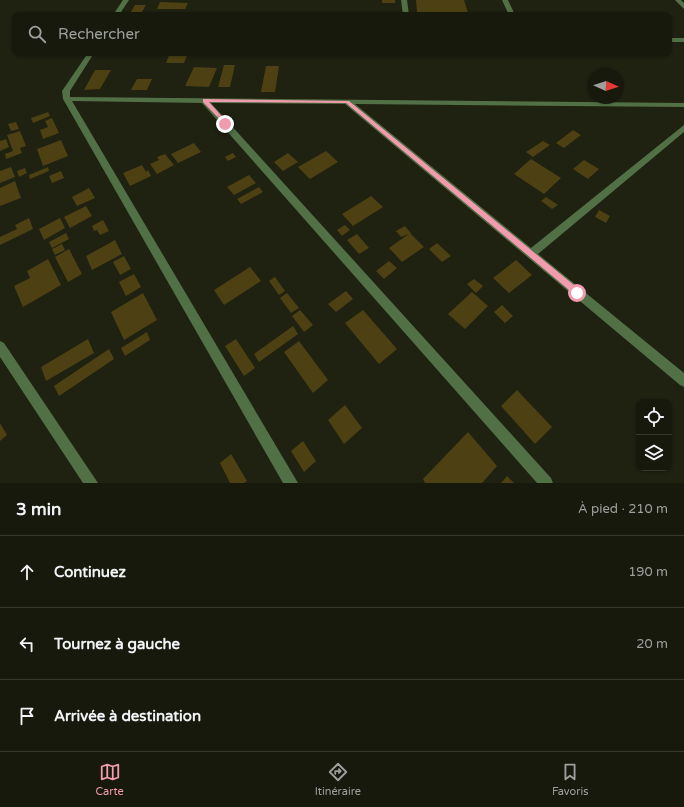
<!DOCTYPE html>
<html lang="fr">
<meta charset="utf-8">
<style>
:root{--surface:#17190d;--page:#202216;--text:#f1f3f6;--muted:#9ea09d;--line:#36382e;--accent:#f29aae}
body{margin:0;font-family:"Varela Round",sans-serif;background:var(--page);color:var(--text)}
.controls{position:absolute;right:12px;bottom:12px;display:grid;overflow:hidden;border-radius:8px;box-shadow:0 1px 3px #0004}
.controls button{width:36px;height:36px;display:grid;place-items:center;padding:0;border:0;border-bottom:1px solid var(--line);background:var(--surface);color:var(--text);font:20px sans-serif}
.compass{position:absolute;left:588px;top:68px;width:36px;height:36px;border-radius:50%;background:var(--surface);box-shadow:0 1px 3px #0004;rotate:93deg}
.stop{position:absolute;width:12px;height:12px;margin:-9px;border:3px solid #f29aae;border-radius:50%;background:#fff}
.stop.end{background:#f29aae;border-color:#fff;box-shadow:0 1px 4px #0008}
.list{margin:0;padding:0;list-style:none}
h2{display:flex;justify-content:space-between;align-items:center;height:52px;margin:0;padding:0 16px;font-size:17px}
h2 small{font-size:13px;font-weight:400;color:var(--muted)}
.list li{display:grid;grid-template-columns:26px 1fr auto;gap:12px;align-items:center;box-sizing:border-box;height:72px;padding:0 16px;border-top:1px solid var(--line)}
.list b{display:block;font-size:15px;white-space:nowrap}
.list em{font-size:13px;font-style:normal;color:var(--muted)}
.icon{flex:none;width:22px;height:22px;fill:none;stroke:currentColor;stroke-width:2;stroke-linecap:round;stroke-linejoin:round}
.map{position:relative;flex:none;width:684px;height:483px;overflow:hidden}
.search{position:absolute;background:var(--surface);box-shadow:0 1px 3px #0004;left:12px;right:12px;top:12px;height:44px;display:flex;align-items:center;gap:10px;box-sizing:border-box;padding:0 14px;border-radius:8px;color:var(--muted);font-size:15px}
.sheet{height:268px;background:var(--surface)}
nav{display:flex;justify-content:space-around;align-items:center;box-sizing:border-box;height:56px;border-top:1px solid var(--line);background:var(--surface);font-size:11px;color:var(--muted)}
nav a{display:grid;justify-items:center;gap:2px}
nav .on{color:var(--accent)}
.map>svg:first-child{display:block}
.building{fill:#4d4013}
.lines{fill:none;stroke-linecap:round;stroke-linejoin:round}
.minor{fill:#517045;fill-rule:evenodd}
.route{fill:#f29aae}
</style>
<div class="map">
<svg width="684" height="483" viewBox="0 0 684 483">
<rect width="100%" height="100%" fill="#1f2111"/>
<!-- building -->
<path class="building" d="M382 0H395V3H382Z
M416 0H464L468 13 417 12Z
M160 2 188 3 185 9H157Z
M135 5H146L140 15H129Z
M170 53H188L184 63H166Z
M224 65H235L230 87H218Z
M266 66H279L275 92H261Z
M194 67 217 68 209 87 185 86Z
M95 70H111L100 89 84 90Z
M137 79H152L147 90H131Z
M48 112 50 116 33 123 31 118Z
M52 118 59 133 43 139 40 130 48 127 45 121Z
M16 122 19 129 11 131 8 124Z
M573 130 581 135 564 148 556 143Z
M20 131 26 146 20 148 22 153 6 159 5 154 13 151 7 135Z
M6 139 9 147 0 151V141Z
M61 140 68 156 43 166 37 149Z
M543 141 550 145 533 157 526 152Z
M194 143 201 152 178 163 171 154Z
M326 151 338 162 310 179 298 167Z
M233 153 236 157 228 161 225 157Z
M288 153 298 162 283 171 274 162Z
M165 154 174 165 157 174 150 164 159 160 157 157Z
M531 159 561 178 544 194 514 174Z
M584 160 599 169 588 179 573 169Z
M142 165 146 172 148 170 151 176 130 186 123 173Z
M11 167 15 177 0 183V171Z
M48 167 49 171 30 179 29 175Z
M25 168 27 173 19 177 17 171Z
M61 171 64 178 52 183 49 176Z
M249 175 256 183 234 195 227 187Z
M15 181 21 198 0 206V188Z
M259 187 263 192 241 204 237 199Z
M89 188 95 198 77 206 72 197Z
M371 196 383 207 353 226 342 214Z
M546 197 558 205 552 209 541 201Z
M86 206 92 216 70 228 64 217Z
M599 210 610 216 606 223 595 217Z
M29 218 33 229 0 245V237L17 229 15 225Z
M60 218 65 228 44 240 39 229Z
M103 220 109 231 100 235 97 230 94 231 92 226Z
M345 225 350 230 342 236 337 230Z
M405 226 411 233 401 237 396 231Z
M66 233 69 239 52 248 49 242Z
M410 233 424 247 402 262 389 248Z
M357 234 369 248 359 254 347 240Z
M115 240 122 254 92 270 86 256Z
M437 243 451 256 442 262 429 249Z
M62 244 65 250 55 255 52 249Z
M69 249 82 274 68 282 55 257Z
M124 256 131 269 120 275 113 262Z
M48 259 61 285 23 307 14 286 30 278 27 271Z
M516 260 532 275 509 293 493 278Z
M389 261 397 268 384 279 376 271Z
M250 267 261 281 224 305 214 290Z
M134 274 141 287 126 296 119 282Z
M275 277 285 291 279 295 269 281Z
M474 279 483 286 476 293 467 284Z
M346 291 353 299 336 312 328 304Z
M472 292 488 306 465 329 448 314Z
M143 293 157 320 124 340 111 312Z
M287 293 299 308 291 313 280 298Z
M502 305 513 316 505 323 494 312Z
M300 310 313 325 304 332 292 316Z
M363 310 397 349 379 364 345 323Z
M293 326 298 334 259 362 254 354Z
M147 332 150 340 125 356 121 348Z
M88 339 94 353 46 381 41 367Z
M236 339 255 368 244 376 225 346Z
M299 341 328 380 313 393 284 352Z
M109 349 114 359 59 396 54 386Z
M517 390 552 427 535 444 501 406Z
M345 405 362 428 344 444 328 420Z
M0 423 7 435 0 441Z
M468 432 497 466 482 483H425L423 479Z
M303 441 316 461 304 472 291 451Z
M231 454 247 481 244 483H230L220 463Z
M507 476 514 483H501Z"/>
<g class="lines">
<!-- minor -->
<path class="minor" d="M123 0H129L119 15H113Z
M401 0H407L409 15H403Z
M502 0H508L515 15H509Z
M675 0H681L684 3V9Z
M669 38H684V42H669Z
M88 53H94L70 91V97L684 103V107L355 104 531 248 684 125V132L538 254 684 373V387L680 385 345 104 211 103 551 478 553 483H537L202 103 72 101 298 483H283L63 99 62 91Z
M0 341 4 343 98 483H83L0 357Z"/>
</g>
<!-- route -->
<path class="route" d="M203 99 349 101 580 290V295H575L346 103 209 102 227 122 228 124 225 125 203 102Z"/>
</svg>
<div class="controls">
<button><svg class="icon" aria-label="locate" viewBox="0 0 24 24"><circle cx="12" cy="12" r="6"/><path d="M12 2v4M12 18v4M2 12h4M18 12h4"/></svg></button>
<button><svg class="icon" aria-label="layers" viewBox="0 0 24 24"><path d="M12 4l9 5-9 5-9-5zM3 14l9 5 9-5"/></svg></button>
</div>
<svg class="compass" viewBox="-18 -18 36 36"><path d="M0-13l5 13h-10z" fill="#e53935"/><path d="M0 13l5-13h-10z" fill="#9ea09d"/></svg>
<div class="stop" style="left:577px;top:293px"></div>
<div class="stop end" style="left:225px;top:124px"></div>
<div class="search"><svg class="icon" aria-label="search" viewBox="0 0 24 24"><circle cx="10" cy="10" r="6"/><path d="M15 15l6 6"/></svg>Rechercher</div>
</div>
<section class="sheet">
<h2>3 min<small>À pied · 210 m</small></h2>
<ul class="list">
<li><svg class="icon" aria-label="ahead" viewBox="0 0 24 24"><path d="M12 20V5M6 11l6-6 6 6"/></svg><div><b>Continuez</b></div><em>190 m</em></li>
<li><svg class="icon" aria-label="left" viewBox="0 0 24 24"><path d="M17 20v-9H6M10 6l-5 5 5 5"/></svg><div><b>Tournez à gauche</b></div><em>20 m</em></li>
<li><svg class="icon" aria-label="arrive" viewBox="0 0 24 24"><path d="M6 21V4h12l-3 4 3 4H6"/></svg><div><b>Arrivée à destination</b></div></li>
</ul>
</section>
<nav>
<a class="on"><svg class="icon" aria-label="map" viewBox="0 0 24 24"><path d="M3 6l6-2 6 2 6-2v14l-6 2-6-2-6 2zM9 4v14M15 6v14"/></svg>Carte</a>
<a><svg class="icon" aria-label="directions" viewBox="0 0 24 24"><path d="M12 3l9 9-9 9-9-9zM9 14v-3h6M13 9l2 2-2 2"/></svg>Itinéraire</a>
<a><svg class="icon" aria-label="saved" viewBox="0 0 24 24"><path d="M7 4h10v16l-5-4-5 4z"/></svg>Favoris</a>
</nav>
